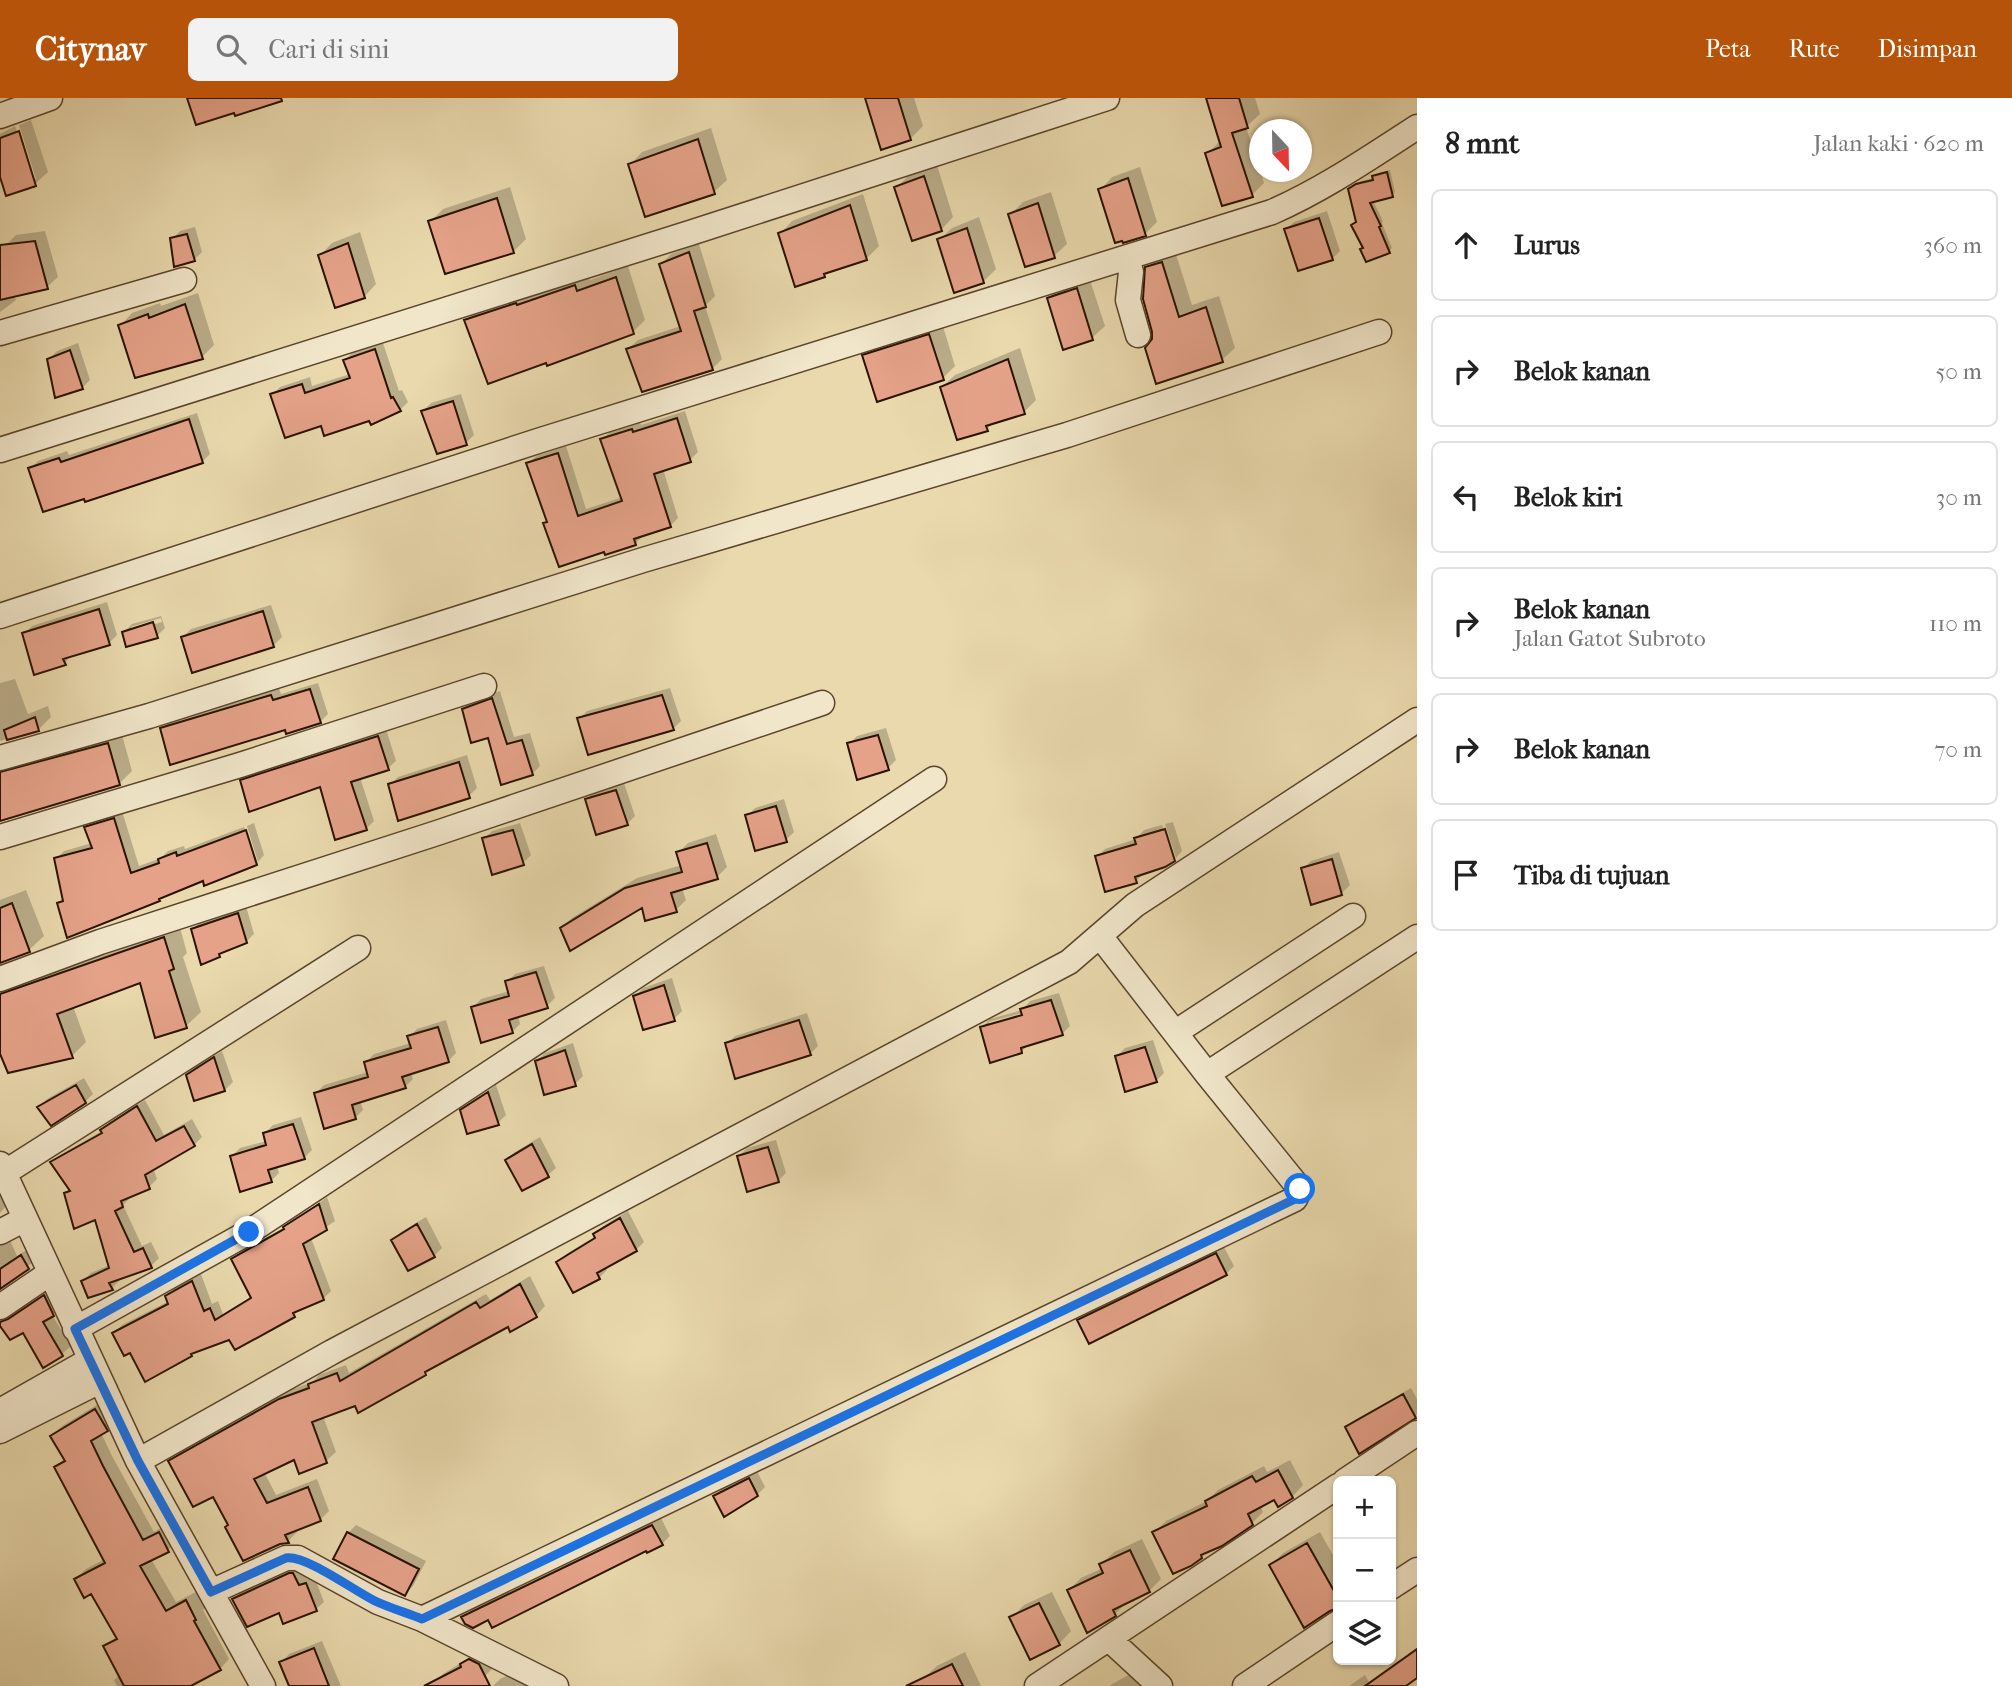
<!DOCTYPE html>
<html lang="id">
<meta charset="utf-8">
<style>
:root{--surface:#fff;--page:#f2f2f2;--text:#222;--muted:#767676;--line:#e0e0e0;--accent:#b45309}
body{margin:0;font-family:"IM FELL French Canon",serif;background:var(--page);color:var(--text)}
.controls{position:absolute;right:21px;bottom:21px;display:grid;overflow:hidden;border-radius:10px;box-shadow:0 2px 5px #0004}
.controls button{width:63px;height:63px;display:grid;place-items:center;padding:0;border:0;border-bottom:2px solid var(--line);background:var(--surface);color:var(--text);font:35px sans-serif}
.compass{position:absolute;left:1249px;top:21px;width:63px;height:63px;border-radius:50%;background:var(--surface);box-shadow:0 2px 5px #0004;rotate:158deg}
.stop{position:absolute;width:21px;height:21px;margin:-16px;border:5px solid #1a73e8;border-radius:50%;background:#fff}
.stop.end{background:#1a73e8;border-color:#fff;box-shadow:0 2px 7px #0008}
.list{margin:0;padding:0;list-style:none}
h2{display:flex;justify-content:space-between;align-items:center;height:91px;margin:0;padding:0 28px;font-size:30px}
h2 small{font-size:23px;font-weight:400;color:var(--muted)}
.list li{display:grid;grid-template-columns:46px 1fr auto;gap:21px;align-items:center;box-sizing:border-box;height:112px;margin:0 14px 14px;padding:0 14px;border:2px solid var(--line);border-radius:10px}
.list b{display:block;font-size:26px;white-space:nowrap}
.list p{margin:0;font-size:23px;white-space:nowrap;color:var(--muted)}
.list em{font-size:23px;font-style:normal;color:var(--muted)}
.icon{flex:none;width:38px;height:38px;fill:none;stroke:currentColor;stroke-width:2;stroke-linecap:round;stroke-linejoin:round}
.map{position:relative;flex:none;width:1417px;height:1588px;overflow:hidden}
header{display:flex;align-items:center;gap:42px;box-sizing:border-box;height:98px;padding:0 35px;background:var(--accent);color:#fff}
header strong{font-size:33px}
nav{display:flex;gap:38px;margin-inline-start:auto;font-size:24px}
.search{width:490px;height:63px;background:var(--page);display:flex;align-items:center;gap:18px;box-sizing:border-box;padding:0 24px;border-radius:10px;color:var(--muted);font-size:26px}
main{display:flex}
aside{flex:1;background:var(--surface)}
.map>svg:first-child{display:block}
.shadow{fill:#0003;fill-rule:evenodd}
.building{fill:#e5a289;stroke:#2b1200;stroke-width:2}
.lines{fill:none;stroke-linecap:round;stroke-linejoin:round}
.minor-casing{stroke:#5a442b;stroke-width:27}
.minor{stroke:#f1e6ca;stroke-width:24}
.route{stroke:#1a73e8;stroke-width:9}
</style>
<header>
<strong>Citynav</strong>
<div class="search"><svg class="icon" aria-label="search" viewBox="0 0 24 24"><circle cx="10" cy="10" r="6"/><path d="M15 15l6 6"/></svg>Cari di sini</div>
<nav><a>Peta</a><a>Rute</a><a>Disimpan</a></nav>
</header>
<main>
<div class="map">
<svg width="1417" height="1588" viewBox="0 0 1417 1588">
<rect width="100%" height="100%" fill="#e9d9ad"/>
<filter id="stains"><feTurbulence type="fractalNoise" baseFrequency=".00286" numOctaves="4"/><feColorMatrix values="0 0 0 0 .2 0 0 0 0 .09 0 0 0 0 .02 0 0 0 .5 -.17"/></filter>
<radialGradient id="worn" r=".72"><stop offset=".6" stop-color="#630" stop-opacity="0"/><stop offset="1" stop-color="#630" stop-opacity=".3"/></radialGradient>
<!-- shadow -->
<path class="shadow" d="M867 0H914L923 28 911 40 882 49Z
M1208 0H1255L1260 16 1246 29 1264 85 1252 97 1207 56 1220 43Z
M31 22 48 74 35 86 0 73V36L15 28 32 81H36L19 27Z
M711 30 727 82 714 94 630 67 642 54Z
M937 67 953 119 941 132 896 90 909 77Z
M1140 69 1157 124 1145 136 1100 92 1112 79Z
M1390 72 1395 94 1392 98 1373 103 1383 123 1382 125 1392 150 1389 153 1365 149 1349 91 1361 83 1374 80 1378 75Z
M510 89 526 141 513 154 430 124 443 111Z
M1051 94 1067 146 1054 158 1010 117 1023 104Z
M863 96 879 148 866 161 830 172 824 178 780 136 792 123Z
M1327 113 1340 153 1332 161 1286 132 1294 124Z
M979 119 996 171 983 184 939 142 952 130Z
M195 129 202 154 194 162 172 141 180 133Z
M45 133 58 179 47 189 14 197 16 202 0 214V179L5 148 16 137Z
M360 134 376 186 364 199 320 157 332 145Z
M699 146 715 198 705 208 722 261 712 271 628 251 638 242 681 228 661 166 671 156Z
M1175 153 1192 207 1219 198 1235 250 1222 262 1157 283 1147 170 1159 157Z
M628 168 645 222 633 234 547 263 466 223 478 210 587 176 590 182Z
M1089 179 1105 228 1092 240 1049 200 1061 188Z
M198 195 214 247 202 259 120 228 132 215 160 205 161 208Z
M942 225 955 268 943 280 864 258 876 246Z
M78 245 90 282 82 290 49 261 57 253Z
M383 245 399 293 402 292 408 304 400 312 370 321 322 326 272 297 280 289 310 279 312 288 350 276 345 262 353 254Z
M1020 250 1036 302 1024 314 994 324 987 331 942 289 955 277Z
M461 296 474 337 466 345 423 313 431 305Z
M685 313 698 354 690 362 663 371 678 420 670 428 643 438 635 446 545 426 548 422 528 366 536 358 566 348 586 411 623 399 602 342 610 334 640 324 641 327Z
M197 315 210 356 202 364 85 398 30 371 38 363 67 353 69 357Z
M107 504 117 537 109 545 72 556 65 565 24 536 32 528Z
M271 507 282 539 274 547 193 573 183 539 191 531Z
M161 518 165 530 157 538 124 534 132 526ZM161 520 162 524 131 533V529Z
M15 581 28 616 48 608 51 619 38 632 0 643V585Z
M318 585 328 616 320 624 286 630 162 631 170 623 279 590 281 596Z
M670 590 681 623 673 631 579 621 587 613Z
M500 593 514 639 530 635 540 668 532 676 464 611 472 603Z
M886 630 896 662 888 670 849 646 857 638Z
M386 631 396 663 388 670 360 679 374 723 366 731 321 687 242 683 250 675Z
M121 633 132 673 119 686 0 722V653Z
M467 657 477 690 469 698 390 687 398 679Z
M624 685 635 718 627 726 587 701 595 693Z
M784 701 794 734 786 742 747 718 755 710Z
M122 713 139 768 161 760 168 753 184 748 185 751 244 729 254 764H257L204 781 164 797 159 802 59 806 64 801 56 761 64 753 92 745 86 730 94 722Z
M1173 724 1182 753 1176 760 1165 726Z
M254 725 264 757 258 764 247 728Z
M520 725 531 757 523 765 484 741 492 733Z
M1162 727 1173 762 1144 775 1136 783 1097 759 1105 751 1136 741 1144 732Z
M716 736 727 769 717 779 682 790 686 802 676 812 647 821 643 808 562 830 572 820 637 780 682 767 678 755 688 745Z
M1339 754 1350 787 1342 795 1312 804 1303 771 1311 763Z
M26 792 44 838 29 852 0 863V802Z
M246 808 254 836 246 844 225 852 219 858 193 831 201 823Z
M179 826 187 855 183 859 201 914 186 928 141 882 73 908 86 944 72 958 0 951V872Z
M544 868 555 900 547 908 518 917 520 926 512 934 473 909 481 901 510 893 507 884 515 876Z
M672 880 682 913 674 921 635 898 643 890Z
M1059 895 1070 928 1062 936 1030 945 1021 954 982 929 990 921 1022 912 1030 903ZM1030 913 1031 916 989 928V924Z
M807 915 818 948 810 956 727 946 735 938Z
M446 922 456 955 448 963 411 975 413 981 405 989 360 1002 363 1012 355 1020 316 995 324 987 368 974 366 964 374 956 411 945 409 939 417 931Z
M1153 942 1164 975 1156 983 1117 958 1125 950Z
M573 945 583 978 575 986 537 963 545 955Z
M222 953 233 984 225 992 188 977 196 969Z
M84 980 93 996 85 1004 39 1009 47 1001Z
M496 987 506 1017 498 1025 462 1013Z
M145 1002 164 1037 192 1021 202 1039 194 1047 153 1070 157 1081 149 1089 130 1097V1100L123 1107 142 1148 151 1144 159 1160 151 1168 118 1180 120 1182 112 1190 83 1183 91 1175 110 1167 96 1120 66 1095 71 1090 52 1064 60 1057 102 1033 110 1024Z
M301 1019 312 1052 304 1060 277 1068 279 1075 271 1083 232 1058 240 1050 267 1043 265 1035 273 1027Z
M540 1039 556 1070 548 1077 507 1062 515 1054Z
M776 1042 786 1075 778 1083 739 1058 747 1050Z
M0 1097 7 1107 0 1115Z
M327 1099 335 1123 311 1140 331 1193 323 1201 302 1209 294 1217 195 1252 191 1257 130 1252 114 1235 122 1227 169 1203 167 1198 175 1190 201 1176 212 1206 218 1203 223 1216 252 1198 233 1161 241 1153 287 1128Z
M628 1113 644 1144 636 1152 605 1168 607 1172 599 1180 558 1164 566 1156 596 1138 595 1136 603 1128Z
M426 1119 442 1150 434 1158 393 1142 401 1134Z
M0 1137 9 1140 17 1158 30 1150 37 1161 0 1189Z
M1224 1149 1234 1168 1226 1176 1090 1243 1079 1223 1087 1215Z
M530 1178 545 1208 536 1218 509 1227 432 1268 425 1275 323 1318 336 1354 326 1363 300 1373 295 1359 264 1374 276 1397 317 1381 329 1413 320 1422 296 1431 297 1434 288 1443 279 1445 229 1427 214 1397 171 1363 180 1354 290 1292 313 1284 319 1277 346 1267 349 1275 486 1196 490 1202Z
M54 1190 62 1208 52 1217 71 1248 62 1256 43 1267 24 1232 0 1229V1212L3 1215 18 1213Z
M1411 1290 1417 1301V1316L1414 1319 1347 1330 1355 1322Z
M105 1302 116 1322 101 1335 112 1358 154 1434 169 1425 178 1442 168 1452 151 1461 176 1504 196 1494 205 1510 203 1512 229 1561 220 1571 188 1588H117L114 1582 120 1577 105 1549 117 1538 92 1494 76 1481 86 1471 105 1461 56 1369 65 1360 52 1338 62 1328Z
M1290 1362 1303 1387 1292 1399 1275 1400 1260 1407 1263 1414 1252 1425 1208 1452 1201 1459 1155 1434 1166 1423 1207 1403 1218 1392 1264 1368 1267 1374Z
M757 1373 765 1389 757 1397 715 1398 723 1390Z
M661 1420 670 1438 662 1446 492 1528 488 1520 464 1519 472 1511Z
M356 1427 426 1463 413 1488 405 1496 348 1435Z
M1320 1434 1338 1466V1509L1329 1511 1271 1467 1283 1455Z
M1142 1441 1161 1481 1149 1493 1127 1504 1115 1516 1069 1492 1081 1480 1103 1470 1101 1466 1114 1454Z
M301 1468 307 1481 314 1478 324 1504 316 1511 279 1513 234 1501 242 1493Z
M1052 1494 1071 1533 1059 1546 1011 1520 1024 1507Z
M322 1543 341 1588H291L282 1564 289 1556Z
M1417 1551V1578L1407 1588H1349L1365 1577 1369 1584Z
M478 1554 487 1558 493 1570 485 1578 467 1588H438L435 1584 443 1576Z
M965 1554 981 1588H928L924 1580 937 1568Z
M1143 1569 1163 1588H1110L1112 1586Z
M516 1573 522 1576 528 1588H493L500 1581Z"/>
<!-- building -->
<path class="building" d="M187 0H281L282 3 235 18 234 15 196 27Z
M865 0H898L911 42 881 52Z
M1206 0H1239L1248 30 1232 35 1253 99 1222 108 1205 55 1221 49Z
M19 33 36 88 6 98 0 79V40Z
M698 41 715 96 645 119 628 66Z
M1387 74 1393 99 1370 105 1381 128 1379 129 1390 155 1366 164 1360 151 1363 150 1351 127 1356 124 1348 91 1356 86 1373 82 1372 78Z
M924 78 942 133 912 143 894 89Z
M1128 80 1146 138 1123 145 1122 143 1115 145 1098 91Z
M497 100 514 155 445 176 428 123Z
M1038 105 1055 160 1025 169 1008 116Z
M850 107 867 162 824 176 825 179 795 189 778 135Z
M1319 120 1333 162 1298 173 1284 131Z
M967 130 984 185 954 195 937 141Z
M187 136 195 163 174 169 170 140Z
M35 143 48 191 0 202V147Z
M348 145 365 200 335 210 318 157Z
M689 154 706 209 694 213 713 272 642 294 626 251 681 233 659 166Z
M1162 164 1179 219 1206 209 1223 264 1156 286 1145 250 1152 241V234L1143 201 1145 169Z
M616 179 634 236 547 268 546 265 488 286 464 222 516 205 517 207 575 187 577 193Z
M1077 190 1093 242 1063 252 1047 200Z
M185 206 203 261 135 280 118 227 148 216 149 220Z
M929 236 944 282 877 304 862 257Z
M375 251 391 300 393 299 401 313 371 327 369 323 324 338 321 328 285 340 270 296 302 286 305 295 350 280 343 262Z
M70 252 83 291 55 300 47 261Z
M1008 261 1025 316 986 328 988 333 957 342 940 289Z
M453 303 467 347 437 356 421 313Z
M677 320 691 364 654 376 671 429 634 441 636 447 605 457 604 454 559 469 543 425 547 424 526 365 558 355 578 418 622 403 600 341 632 331 633 334Z
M189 321 203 365 85 404 84 401 43 414 28 370 59 360 61 364Z
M99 511 110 547 63 561 66 567 34 577 22 535Z
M263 513 274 549 192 575 181 539Z
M153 524 158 540 126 549 122 534Z
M310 591 321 625 286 636 285 632 170 667 160 630 271 597 273 602Z
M662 597 674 632 588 657 577 620Z
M492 600 507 646 522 642 533 677 501 687 488 640 471 645 462 611Z
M35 619 39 633 7 642 4 632Z
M878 637 889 672 857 682 847 645Z
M378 638 389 672 351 684 367 732 335 742 320 689 249 714 240 682Z
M108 645 120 687 0 723V674Z
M459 664 470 700 398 723 388 686Z
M616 692 628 727 596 737 585 701Z
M776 708 787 744 755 753 745 717Z
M114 720 131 775 159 765 158 761 176 754 177 758 246 732 257 767 204 788 203 783 159 801 160 803 67 840 57 805 63 803 54 760 92 750 84 729Z
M1165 731 1175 763 1165 769 1135 779 1137 785 1105 794 1095 758 1136 746 1134 740Z
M513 732 524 767 492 777 482 740Z
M707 745 718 781 671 795 677 814 645 823 642 810 570 853 560 830 625 790 682 774 676 754Z
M1332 761 1342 797 1311 807 1301 770Z
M12 805 30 854 0 865V810Z
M238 815 247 845 219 856 220 859 201 867 191 831Z
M164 839 174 871 169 873 187 930 155 940 140 885 57 916 73 960 8 975 0 956V896Z
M536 874 548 910 509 922 513 935 481 945 471 909 509 898 505 883Z
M664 887 675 923 643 932 633 898Z
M1051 902 1063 937 1021 950 1022 955 990 965 980 929 1022 917 1020 911Z
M799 922 811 957 735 981 725 945Z
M438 929 449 964 402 979 406 990 352 1007 356 1021 324 1031 314 995 368 979 364 964 411 950 407 938Z
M1145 949 1157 984 1125 994 1115 958Z
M565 952 576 988 544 997 535 963Z
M214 959 225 993 194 1003 186 977Z
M76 987 86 1005 51 1028 37 1009Z
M488 994 499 1027 467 1036 460 1012Z
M137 1008 156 1043 184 1028 195 1048 145 1077 150 1091 121 1103 123 1109 115 1113 134 1154 143 1150 152 1170 109 1185 113 1192 88 1200 81 1183 109 1170 95 1122 74 1131 64 1095 70 1093 50 1064 102 1035 100 1032Z
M293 1026 305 1061 268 1072 272 1084 240 1094 230 1058 266 1047 263 1035Z
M532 1046 549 1079 522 1093 505 1062Z
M768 1049 779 1084 747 1094 737 1058Z
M319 1106 327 1132 303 1146 324 1202 293 1215 295 1219 235 1252 229 1242 191 1256 192 1258 145 1284 130 1255 124 1258 112 1235 168 1206 165 1198 192 1183 204 1213 210 1210 215 1222 251 1200 231 1161 284 1131 283 1129Z
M620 1120 637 1153 597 1175 600 1181 573 1195 556 1164 595 1140 593 1136Z
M417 1126 435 1159 408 1173 391 1142Z
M1216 1155 1227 1177 1089 1246 1077 1222Z
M21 1157 29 1171 0 1191V1171Z
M520 1186 537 1219 510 1234 508 1229 425 1274 426 1277 358 1315 355 1308 312 1324 327 1365 299 1376 294 1362 254 1381 267 1405 308 1389 321 1423 285 1437 289 1445 280 1446 243 1463 225 1429 228 1427 213 1399 193 1409 168 1363 279 1301 309 1290 308 1286 337 1275 340 1283 476 1204 480 1210Z
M44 1197 54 1218 43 1224 63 1258 43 1270 23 1235 10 1242 0 1228V1224L8 1221Z
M1403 1296 1416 1320 1359 1356 1345 1329Z
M95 1311 108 1333 91 1343 103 1368 143 1442 159 1434 169 1454 140 1468 166 1513 186 1502 196 1522 194 1523 221 1572 191 1588H124L103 1548 117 1541 91 1496 84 1500 74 1481 105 1465 54 1369 65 1363 50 1338Z
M1278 1372 1293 1400 1278 1409 1274 1402 1248 1416 1253 1427 1222 1448 1201 1457 1202 1460 1191 1468 1173 1476 1152 1434 1207 1408 1205 1403 1252 1378 1256 1384Z
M749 1380 758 1398 724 1419 713 1398Z
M652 1427 663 1447 647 1455 646 1453 492 1530 488 1522 473 1530 465 1526 461 1519Z
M347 1434 419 1471 405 1498 333 1461Z
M1307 1445 1338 1500V1510L1330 1513 1304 1530 1269 1467Z
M1130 1452 1150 1494 1113 1512 1116 1518 1087 1535 1067 1492 1103 1475 1099 1466Z
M289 1475H293L299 1487 306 1485 317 1513 283 1526 279 1515 247 1529 232 1501Z
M1039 1505 1060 1547 1030 1562 1009 1519Z
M314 1550 329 1588H289L279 1564Z
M1417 1551V1580L1406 1588H1365Z
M469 1561 479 1566 490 1588H424L461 1569 460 1566Z
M952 1566 963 1588H906Z"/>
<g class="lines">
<!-- minor casing -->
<g class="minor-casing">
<path id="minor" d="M0 18 50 0
M1127 160 1131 174 1128 202 1138 237
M0 235 184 182
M0 352 690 135 1107 0
M0 518 541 342 1272 114C1324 91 1369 60 1417 29
M0 660 149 618 643 462 1067 337 1379 234
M0 739 240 667 484 588
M0 881 100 844 437 735 822 605
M1176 934 1353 818
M1207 976 1417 839
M0 1066 138 1363 263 1588
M4 1075 358 850
M0 1134 25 1121
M0 1209 50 1175
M75 1231 249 1134 934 681
M0 1313 90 1262
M0 1333 100 1283
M138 1363 332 1254 1069 864 1135 807 1417 622
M1345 1383 1417 1335
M1391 1489 1417 1472
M211 1494 286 1460H298L378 1504 422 1521 556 1588
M422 1521 1295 1101 1300 1091 1207 976 1100 838
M1109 1541 1160 1588
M1037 1588 1338 1388
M1245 1588 1338 1525"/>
</g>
<!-- minor -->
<use href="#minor" class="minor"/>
</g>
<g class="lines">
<!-- route -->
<path class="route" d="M249 1134 75 1231 138 1363 211 1494 286 1460C306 1457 353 1492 375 1503 390 1510 407 1515 422 1521L1295 1101 1300 1091"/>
</g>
<rect width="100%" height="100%" filter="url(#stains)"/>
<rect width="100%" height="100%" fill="url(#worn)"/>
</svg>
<div class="controls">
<button>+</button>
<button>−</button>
<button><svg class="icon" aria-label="layers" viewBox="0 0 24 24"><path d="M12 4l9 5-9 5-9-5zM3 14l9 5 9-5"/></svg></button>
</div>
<svg class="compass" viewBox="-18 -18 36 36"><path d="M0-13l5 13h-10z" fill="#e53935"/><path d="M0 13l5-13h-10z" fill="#767676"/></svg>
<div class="stop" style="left:1300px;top:1091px"></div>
<div class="stop end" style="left:249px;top:1134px"></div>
</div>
<aside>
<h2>8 mnt<small>Jalan kaki · 620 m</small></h2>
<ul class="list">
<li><svg class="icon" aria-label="ahead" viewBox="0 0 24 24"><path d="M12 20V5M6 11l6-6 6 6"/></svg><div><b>Lurus</b></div><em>360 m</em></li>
<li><svg class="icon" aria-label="right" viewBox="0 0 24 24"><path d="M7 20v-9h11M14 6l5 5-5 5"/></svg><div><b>Belok kanan</b></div><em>50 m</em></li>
<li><svg class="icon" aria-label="left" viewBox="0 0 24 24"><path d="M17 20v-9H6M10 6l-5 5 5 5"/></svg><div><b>Belok kiri</b></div><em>30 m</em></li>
<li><svg class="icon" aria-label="right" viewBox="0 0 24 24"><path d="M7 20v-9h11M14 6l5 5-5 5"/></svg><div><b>Belok kanan</b><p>Jalan Gatot Subroto</p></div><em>110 m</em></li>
<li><svg class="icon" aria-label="right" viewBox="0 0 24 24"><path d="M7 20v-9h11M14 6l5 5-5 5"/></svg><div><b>Belok kanan</b></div><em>70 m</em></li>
<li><svg class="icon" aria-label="arrive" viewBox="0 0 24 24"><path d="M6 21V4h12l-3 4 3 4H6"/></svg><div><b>Tiba di tujuan</b></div></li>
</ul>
</aside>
</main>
